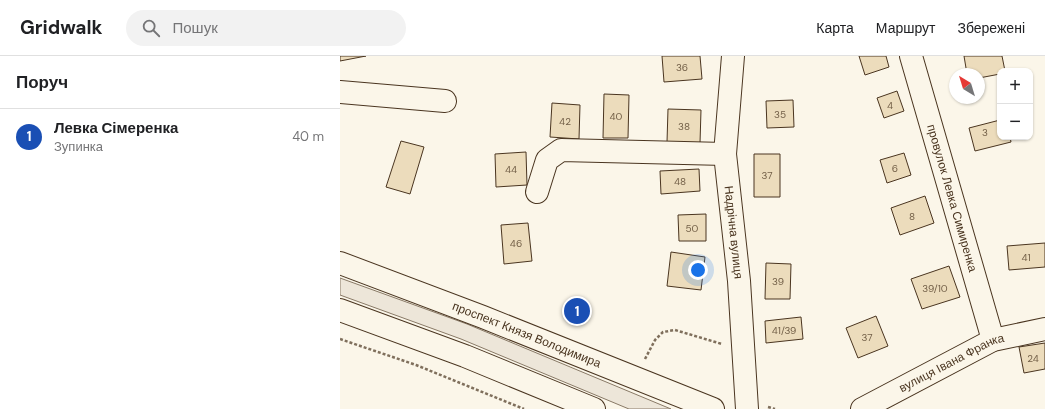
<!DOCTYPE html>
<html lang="uk">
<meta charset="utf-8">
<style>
:root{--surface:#fff;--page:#f2f2f2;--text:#202124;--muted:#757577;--line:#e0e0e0;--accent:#db2777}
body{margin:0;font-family:"DM Sans",sans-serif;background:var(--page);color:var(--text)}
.controls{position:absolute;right:12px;top:12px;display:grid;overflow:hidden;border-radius:8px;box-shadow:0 1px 3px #0004}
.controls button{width:36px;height:36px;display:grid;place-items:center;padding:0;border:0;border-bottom:1px solid var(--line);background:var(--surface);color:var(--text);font:20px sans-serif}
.compass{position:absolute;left:609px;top:12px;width:36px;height:36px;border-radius:50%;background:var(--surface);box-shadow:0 1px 3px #0004;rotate:322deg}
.you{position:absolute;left:358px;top:214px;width:14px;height:14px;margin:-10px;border:3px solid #fff;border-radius:50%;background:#1a73e8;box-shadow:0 0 0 6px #1a73e833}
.badge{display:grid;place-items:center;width:26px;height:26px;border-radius:50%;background:var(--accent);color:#fff;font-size:13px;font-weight:700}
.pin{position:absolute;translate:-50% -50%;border:2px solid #fff;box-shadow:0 1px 4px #0006}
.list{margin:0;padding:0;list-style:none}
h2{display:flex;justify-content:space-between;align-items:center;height:52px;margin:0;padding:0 16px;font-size:17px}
h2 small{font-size:13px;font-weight:400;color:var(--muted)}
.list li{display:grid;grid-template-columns:26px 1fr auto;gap:12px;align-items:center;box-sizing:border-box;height:56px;padding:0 16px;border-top:1px solid var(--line)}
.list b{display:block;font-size:15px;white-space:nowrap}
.list p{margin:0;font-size:13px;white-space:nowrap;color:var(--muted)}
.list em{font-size:13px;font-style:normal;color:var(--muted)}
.icon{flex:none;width:22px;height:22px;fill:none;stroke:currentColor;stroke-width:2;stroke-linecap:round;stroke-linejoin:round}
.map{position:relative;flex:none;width:705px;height:353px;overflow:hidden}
header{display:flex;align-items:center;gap:24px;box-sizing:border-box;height:56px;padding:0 20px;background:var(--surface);border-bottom:1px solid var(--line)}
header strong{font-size:19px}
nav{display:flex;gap:22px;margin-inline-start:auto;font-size:14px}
.search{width:280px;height:36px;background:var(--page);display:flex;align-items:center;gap:10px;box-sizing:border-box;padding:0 14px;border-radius:22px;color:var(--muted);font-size:15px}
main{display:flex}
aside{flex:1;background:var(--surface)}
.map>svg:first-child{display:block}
.green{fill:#ede6d9;stroke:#887966}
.building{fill:#ecdcbc;stroke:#4a3520}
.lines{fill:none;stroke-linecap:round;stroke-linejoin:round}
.minor-casing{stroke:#4a3520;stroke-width:24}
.major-casing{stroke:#4a3520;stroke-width:24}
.path{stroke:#7f6f5c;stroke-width:2.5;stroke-dasharray:3 2;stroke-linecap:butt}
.minor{stroke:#fbf6e9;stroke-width:22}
.major{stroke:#fbf6e9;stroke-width:22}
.labels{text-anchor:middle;stroke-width:3;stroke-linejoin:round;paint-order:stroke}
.number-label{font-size:10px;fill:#725f47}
.street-label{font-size:12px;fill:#4a3520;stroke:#fbf6e9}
</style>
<header>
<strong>Gridwalk</strong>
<div class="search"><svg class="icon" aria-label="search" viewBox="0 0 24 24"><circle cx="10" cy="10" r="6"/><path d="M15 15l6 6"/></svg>Пошук</div>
<nav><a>Карта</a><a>Маршрут</a><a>Збережені</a></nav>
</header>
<main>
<aside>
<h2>Поруч<small></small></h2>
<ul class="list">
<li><span class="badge" style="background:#1a4fb4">1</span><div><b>Левка Сімеренка</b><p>Зупинка</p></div><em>40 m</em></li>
</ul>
</aside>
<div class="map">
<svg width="705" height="353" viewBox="0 0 705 353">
<rect width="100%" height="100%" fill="#fbf6e9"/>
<!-- green -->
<path class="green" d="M0 222 127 268 331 353H289L121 283 0 239Z"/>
<!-- building -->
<path class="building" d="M0 0H26L0 5Z
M322 0H360L362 23 324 26Z
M519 0H546L549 11 525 19Z
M624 0H662L665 15H660V18L639 22V18H627Z
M557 35 564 55 544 62 537 42Z
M264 38 289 39 288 82H263Z
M453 44 454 71 427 72 426 45Z
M212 47 240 49 239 83 210 81Z
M328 53 361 54 360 87 327 86Z
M660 64V81H670L671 86 635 95 629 72Z
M61 85 84 91 70 138 46 131Z
M186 96 187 129 156 131 155 98Z
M564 97 571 119 547 127 540 104Z
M414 98H440V141H414Z
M359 113 360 135 321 138 320 115Z
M585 140 594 167 560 179 551 152Z
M366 158V185H339L338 159Z
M188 167 192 205 164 208 161 169Z
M705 187V211L669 214 667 190Z
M331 196 365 201 361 234 327 230Z
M426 207 451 208 450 243H425Z
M609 210 620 241 582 253 571 223Z
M536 260 548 290 518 302 506 272Z
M461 261 463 283 426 287 425 265Z
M705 287V313L684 317 679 291Z"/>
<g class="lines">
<!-- minor casing -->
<g class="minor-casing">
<g id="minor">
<path id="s1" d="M393 0 385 98 399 225 407 353"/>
<path id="s2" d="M571 0 653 284"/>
<path d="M0 36 105 45"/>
<path d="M197 136 207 104 221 94 385 98"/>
<path id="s3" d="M522 353 653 284 705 273"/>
</g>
</g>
<!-- major casing -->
<g class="major-casing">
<g id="major">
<path id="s4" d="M0 207 143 261 373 353"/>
<path d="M0 254 125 300 254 353"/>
</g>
</g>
<!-- path -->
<path class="path" d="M0 283 76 309 184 353
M305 303 315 284 323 276 335 274 382 288
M428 351 435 353"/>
<!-- minor -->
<use href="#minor" class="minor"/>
<!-- major -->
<use href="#major" class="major"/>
</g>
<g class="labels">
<!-- number labels -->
<g class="number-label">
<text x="342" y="15">36</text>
<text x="550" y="53">4</text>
<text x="440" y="62">35</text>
<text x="276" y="64">40</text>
<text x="225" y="69">42</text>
<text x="344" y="74">38</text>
<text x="645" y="80">3</text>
<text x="555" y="116">6</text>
<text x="171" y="117">44</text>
<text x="427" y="123">37</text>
<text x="340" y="129">48</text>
<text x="572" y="164">8</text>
<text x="352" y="176">50</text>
<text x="176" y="191">46</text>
<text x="686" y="205">41</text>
<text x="438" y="229">39</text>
<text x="595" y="236">39/10</text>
<text x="444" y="278">41/39</text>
<text x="527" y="285">37</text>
<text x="693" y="306">24</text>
</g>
<!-- street labels -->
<g class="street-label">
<text dy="4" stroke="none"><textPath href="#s2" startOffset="148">провулок Левка Симиренка</textPath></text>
<text dy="4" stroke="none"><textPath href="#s1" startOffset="177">Надрічна вулиця</textPath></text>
<text dy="4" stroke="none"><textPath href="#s4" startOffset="200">проспект Князя Володимира</textPath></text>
<text dy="4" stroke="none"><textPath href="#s3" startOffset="101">вулиця Івана Франка</textPath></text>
</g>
</g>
</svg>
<div class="controls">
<button>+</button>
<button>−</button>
</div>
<svg class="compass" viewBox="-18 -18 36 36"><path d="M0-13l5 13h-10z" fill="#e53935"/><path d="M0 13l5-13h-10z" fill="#757577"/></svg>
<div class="you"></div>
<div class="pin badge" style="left:237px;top:255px;background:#1a4fb4">1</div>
</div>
</main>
